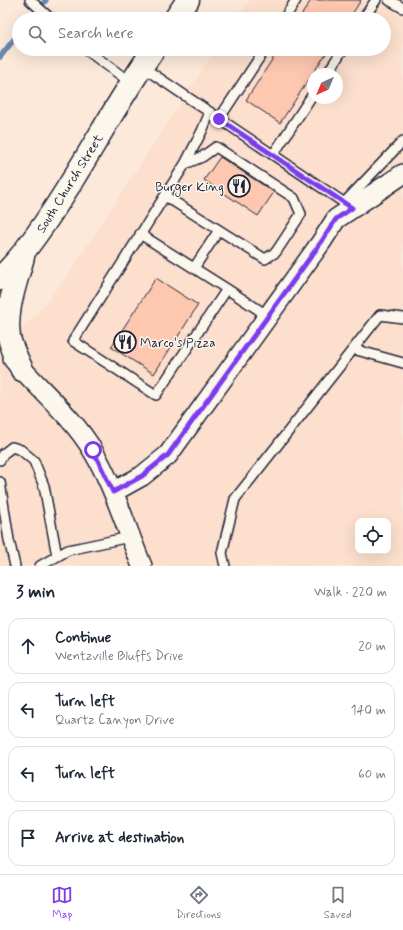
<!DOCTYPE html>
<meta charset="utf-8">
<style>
:root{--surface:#fff;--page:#f2f2f3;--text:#1f2937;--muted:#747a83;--line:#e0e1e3;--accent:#7c3aed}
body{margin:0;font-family:Mynerve,sans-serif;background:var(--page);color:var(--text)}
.controls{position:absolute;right:12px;bottom:12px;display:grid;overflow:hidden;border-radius:8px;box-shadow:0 4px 16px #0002}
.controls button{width:36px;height:36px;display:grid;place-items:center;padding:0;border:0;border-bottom:1px solid var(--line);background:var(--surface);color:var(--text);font:20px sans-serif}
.compass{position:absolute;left:307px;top:68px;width:36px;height:36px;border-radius:50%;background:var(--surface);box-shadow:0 4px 16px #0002;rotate:224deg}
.stop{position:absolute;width:12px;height:12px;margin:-9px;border:3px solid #7c3aed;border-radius:50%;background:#fff}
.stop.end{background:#7c3aed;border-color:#fff;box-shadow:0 1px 4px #0008}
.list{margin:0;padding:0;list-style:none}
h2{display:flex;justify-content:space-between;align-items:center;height:52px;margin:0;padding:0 16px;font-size:17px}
h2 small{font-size:13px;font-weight:400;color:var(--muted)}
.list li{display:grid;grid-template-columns:26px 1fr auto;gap:12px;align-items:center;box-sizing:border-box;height:56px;margin:0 8px 8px;padding:0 8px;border:1px solid var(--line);border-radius:12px}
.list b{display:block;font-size:15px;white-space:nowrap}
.list p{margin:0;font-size:13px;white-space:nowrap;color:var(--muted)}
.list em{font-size:13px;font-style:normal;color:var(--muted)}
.icon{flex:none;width:22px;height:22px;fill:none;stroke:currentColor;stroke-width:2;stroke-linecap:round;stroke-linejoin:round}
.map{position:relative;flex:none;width:403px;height:566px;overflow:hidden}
.search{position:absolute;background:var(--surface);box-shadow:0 4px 16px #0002;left:12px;right:12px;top:12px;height:44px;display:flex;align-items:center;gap:10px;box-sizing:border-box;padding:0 14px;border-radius:22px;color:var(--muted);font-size:15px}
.sheet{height:308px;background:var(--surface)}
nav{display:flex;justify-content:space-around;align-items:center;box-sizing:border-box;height:56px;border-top:1px solid var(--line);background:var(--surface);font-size:11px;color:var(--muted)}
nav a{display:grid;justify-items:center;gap:2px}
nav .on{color:var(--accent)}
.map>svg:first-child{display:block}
.built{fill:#fcdfcd;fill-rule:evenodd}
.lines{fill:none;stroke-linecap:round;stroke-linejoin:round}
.stream{stroke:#6887aa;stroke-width:5.5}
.building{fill:#fdc8af;stroke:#22223b}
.service-casing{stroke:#22223b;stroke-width:12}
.minor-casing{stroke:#22223b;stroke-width:22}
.primary-casing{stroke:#22223b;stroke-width:25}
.service{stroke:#fbf7ec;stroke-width:9}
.minor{stroke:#fbf7ec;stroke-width:19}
.primary{stroke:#fbf7ec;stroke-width:22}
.route{stroke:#7c3aed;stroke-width:5}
.labels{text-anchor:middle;stroke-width:3;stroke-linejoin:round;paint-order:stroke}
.street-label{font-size:13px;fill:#22223b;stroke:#fbf7ec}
.poi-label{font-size:13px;fill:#22223b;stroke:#fbf7ec;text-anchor:end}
</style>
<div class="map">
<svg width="403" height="566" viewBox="0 0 403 566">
<rect width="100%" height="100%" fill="#fce9da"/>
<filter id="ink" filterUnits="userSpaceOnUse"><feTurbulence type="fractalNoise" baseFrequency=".025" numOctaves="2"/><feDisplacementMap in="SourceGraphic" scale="8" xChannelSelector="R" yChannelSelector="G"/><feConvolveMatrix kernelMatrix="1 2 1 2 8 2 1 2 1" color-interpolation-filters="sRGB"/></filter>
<g filter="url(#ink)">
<!-- built -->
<path class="built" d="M249 0H403V566H0V352L42 308 68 275 216 49H384V19H236ZM313 74H337V98H313ZM358 521H388V551H358Z"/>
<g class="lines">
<!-- stream -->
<path class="stream" d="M31 19 46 0
M0 57 19 33"/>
</g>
<!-- building -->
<path class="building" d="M311 0H361L349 19H299Z
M279 49H329L280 123 246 100Z
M220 157 274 192 258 216 204 180Z
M156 278 198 305 154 374 111 347Z"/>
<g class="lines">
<!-- service casing -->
<g class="service-casing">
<path id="service" d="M30 0 51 19
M389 0 403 8
M284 19 296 0
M363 19 376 0
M85 49 130 82
M141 66 352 208
M327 74 343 49
M210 112 202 131 185 164 73 341 156 395 227 289 268 316
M219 119 265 49
M273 155 313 94
M185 164 202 157 216 147 294 198 301 214 276 252 265 259 219 230
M165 196 219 230 194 268
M344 203 403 141
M140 234 227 289
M353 349 403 363
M0 460 3 454 12 447 21 450 34 461 44 486 57 556
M0 482 9 540 15 566
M40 566 68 550 130 537
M225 566 222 553 235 499 380 315 403 318"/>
</g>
<!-- minor casing -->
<g class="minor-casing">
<path id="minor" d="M13 359C38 388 74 418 93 451 114 486 126 528 142 566
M113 492 142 476 168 455 322 241 336 219 403 174"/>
</g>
<!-- primary casing -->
<g class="primary-casing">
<path id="primary" d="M175 19 188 0
M0 279C9 269 18 260 26 249 74 186 108 114 154 49
M22 370C18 360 11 348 9 337 5 310 16 283 23 257"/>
</g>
<!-- service -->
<use href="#service" class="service"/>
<!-- minor -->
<use href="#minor" class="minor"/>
<!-- primary -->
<use href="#primary" class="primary"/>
</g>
</g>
<g class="lines" filter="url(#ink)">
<!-- route -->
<path class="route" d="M93 450 113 492 142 476 168 455 322 241 336 219 352 208 219 119"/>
</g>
<!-- icons -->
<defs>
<g id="restaurant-ring" transform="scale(1.15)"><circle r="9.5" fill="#fbf7ec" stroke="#22223b" stroke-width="1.5"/><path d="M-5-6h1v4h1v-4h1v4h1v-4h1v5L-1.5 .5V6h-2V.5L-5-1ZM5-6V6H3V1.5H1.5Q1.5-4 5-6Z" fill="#22223b"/></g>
</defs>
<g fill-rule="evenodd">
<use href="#restaurant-ring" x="239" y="186"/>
<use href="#restaurant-ring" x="125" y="342"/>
</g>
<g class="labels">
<!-- street labels -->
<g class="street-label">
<text transform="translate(69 183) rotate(-58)" y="5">South Church Street</text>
</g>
<!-- poi labels -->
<g class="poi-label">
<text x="224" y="191">Burger King</text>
<text x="140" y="347" text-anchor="start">Marco's Pizza</text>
</g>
</g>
</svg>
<div class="controls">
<button><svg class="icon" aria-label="locate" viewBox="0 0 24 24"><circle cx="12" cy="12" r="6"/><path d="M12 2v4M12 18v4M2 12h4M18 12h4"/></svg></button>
</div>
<svg class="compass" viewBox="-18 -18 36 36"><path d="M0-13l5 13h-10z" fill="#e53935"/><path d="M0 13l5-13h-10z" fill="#747a83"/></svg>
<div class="stop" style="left:93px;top:450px"></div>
<div class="stop end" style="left:219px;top:119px"></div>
<div class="search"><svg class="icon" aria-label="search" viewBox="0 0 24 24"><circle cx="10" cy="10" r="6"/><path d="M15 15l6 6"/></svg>Search here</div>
</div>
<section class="sheet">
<h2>3 min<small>Walk · 220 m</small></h2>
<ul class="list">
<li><svg class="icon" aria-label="ahead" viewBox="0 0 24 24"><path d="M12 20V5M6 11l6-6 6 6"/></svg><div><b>Continue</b><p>Wentzville Bluffs Drive</p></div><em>20 m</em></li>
<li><svg class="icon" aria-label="left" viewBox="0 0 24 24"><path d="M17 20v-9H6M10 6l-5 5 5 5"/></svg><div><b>Turn left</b><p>Quartz Canyon Drive</p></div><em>140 m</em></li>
<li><svg class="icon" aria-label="left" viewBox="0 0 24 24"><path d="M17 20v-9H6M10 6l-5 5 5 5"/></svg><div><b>Turn left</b></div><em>60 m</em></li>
<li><svg class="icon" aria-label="arrive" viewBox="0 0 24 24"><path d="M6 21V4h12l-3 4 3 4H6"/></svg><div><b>Arrive at destination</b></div></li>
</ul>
</section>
<nav>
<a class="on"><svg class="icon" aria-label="map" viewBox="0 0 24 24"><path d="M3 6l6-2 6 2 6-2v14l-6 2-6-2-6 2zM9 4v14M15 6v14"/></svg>Map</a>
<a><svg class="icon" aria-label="directions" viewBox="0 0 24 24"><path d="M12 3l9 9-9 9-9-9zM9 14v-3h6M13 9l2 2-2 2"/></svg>Directions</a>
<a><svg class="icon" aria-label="saved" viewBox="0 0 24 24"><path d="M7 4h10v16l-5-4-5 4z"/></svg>Saved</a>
</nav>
